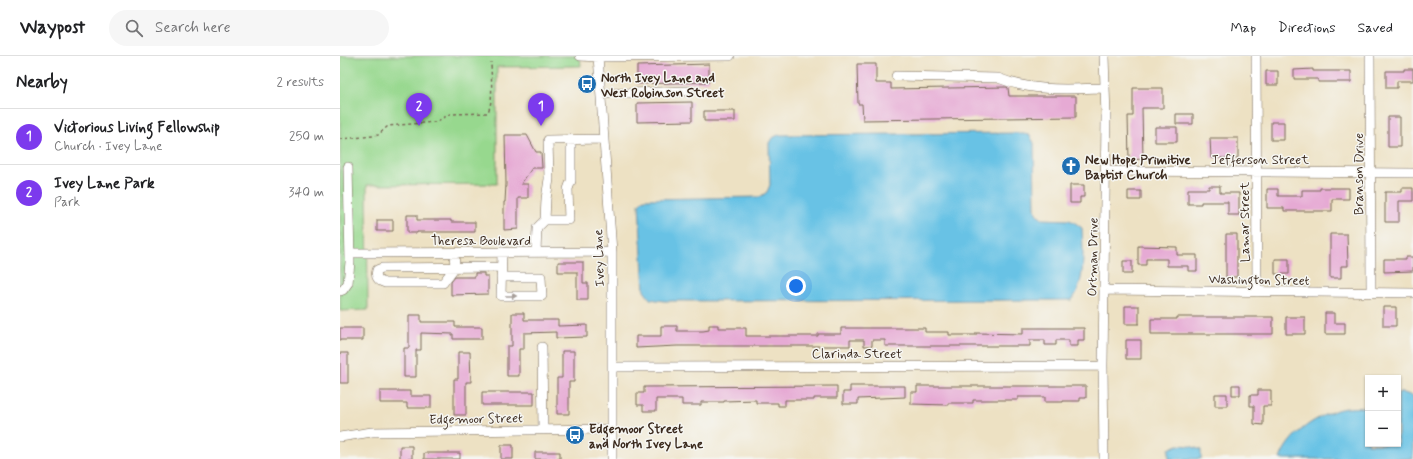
<!DOCTYPE html>
<meta charset="utf-8">
<style>
:root{--surface:#fff;--page:#f6f6f6;--text:#202124;--muted:#757577;--line:#e0e0e0;--accent:#7c3aed}
body{margin:0;font-family:Mynerve,sans-serif;background:var(--page);color:var(--text)}
.controls{position:absolute;right:12px;bottom:12px;display:grid;overflow:hidden;border-radius:0px;box-shadow:0 1px 3px #0004}
.controls button{width:36px;height:36px;display:grid;place-items:center;padding:0;border:0;border-bottom:1px solid var(--line);background:var(--surface);color:var(--text);font:20px sans-serif}
.you{position:absolute;left:456px;top:230px;width:14px;height:14px;margin:-10px;border:3px solid #fff;border-radius:50%;background:#1a73e8;box-shadow:0 0 0 6px #1a73e833}
.badge{display:grid;place-items:center;width:26px;height:26px;border-radius:50%;background:var(--accent);color:#fff;font-size:13px;font-weight:700}
.pin{position:absolute;translate:-50% -33px;filter:drop-shadow(0 1px 2px #0008)}
.pin::after{content:'';position:absolute;top:21px;width:14px;height:12px;background:inherit;clip-path:polygon(0 0,100% 0,50% 100%)}
.list{margin:0;padding:0;list-style:none}
h2{display:flex;justify-content:space-between;align-items:center;height:52px;margin:0;padding:0 16px;font-size:17px}
h2 small{font-size:13px;font-weight:400;color:var(--muted)}
.list li{display:grid;grid-template-columns:26px 1fr auto;gap:12px;align-items:center;box-sizing:border-box;height:56px;padding:0 16px;border-top:1px solid var(--line)}
.list b{display:block;font-size:15px;white-space:nowrap}
.list p{margin:0;font-size:13px;white-space:nowrap;color:var(--muted)}
.list em{font-size:13px;font-style:normal;color:var(--muted)}
.icon{flex:none;width:22px;height:22px;fill:none;stroke:currentColor;stroke-width:2;stroke-linecap:round;stroke-linejoin:round}
.map{position:relative;flex:none;width:1073px;height:403px;overflow:hidden}
header{display:flex;align-items:center;gap:24px;box-sizing:border-box;height:56px;padding:0 20px;background:var(--surface);border-bottom:1px solid var(--line)}
header strong{font-size:19px}
nav{display:flex;gap:22px;margin-inline-start:auto;font-size:14px}
.search{width:280px;height:36px;background:var(--page);display:flex;align-items:center;gap:10px;box-sizing:border-box;padding:0 14px;border-radius:22px;color:var(--muted);font-size:15px}
main{display:flex}
aside{flex:1;background:var(--surface)}
.map>svg:first-child{display:block}
.green{fill:#97d88e;stroke:#698156}
.water{fill:#68c2e5;stroke:#527682}
.building{fill:#e6aad4}
.lines{fill:none;stroke-linecap:round;stroke-linejoin:round}
.minor-casing{stroke:#796a58;stroke-width:10}
.path{stroke:#796a58;stroke-width:1.5;stroke-dasharray:3 3;stroke-linecap:butt}
.minor{stroke:#fff;stroke-width:9}
.oneway{fill:#a79f9a}
.labels{text-anchor:middle;stroke-width:3;stroke-linejoin:round;paint-order:stroke}
.poi-label{font-size:13px;font-weight:bold;fill:#3b2a1e;stroke:#f6f6f2;text-anchor:start}
.street-label{font-size:13px;fill:#3b2a1e;stroke:#f6f6f2}
</style>
<header>
<strong>Waypost</strong>
<div class="search"><svg class="icon" aria-label="search" viewBox="0 0 24 24"><circle cx="10" cy="10" r="6"/><path d="M15 15l6 6"/></svg>Search here</div>
<nav><a>Map</a><a>Directions</a><a>Saved</a></nav>
</header>
<main>
<aside>
<h2>Nearby<small>2 results</small></h2>
<ul class="list">
<li><span class="badge">1</span><div><b>Victorious Living Fellowship</b><p>Church · Ivey Lane</p></div><em>250 m</em></li>
<li><span class="badge">2</span><div><b>Ivey Lane Park</b><p>Park</p></div><em>340 m</em></li>
</ul>
</aside>
<div class="map">
<svg width="1073" height="403" viewBox="0 0 1073 403">
<rect width="100%" height="100%" fill="#f6f6f2"/>
<filter id="ink" filterUnits="userSpaceOnUse"><feTurbulence type="fractalNoise" baseFrequency=".025" numOctaves="2"/><feDisplacementMap in="SourceGraphic" scale="8" xChannelSelector="R" yChannelSelector="G"/><feConvolveMatrix kernelMatrix="1 2 1 2 8 2 1 2 1" color-interpolation-filters="sRGB"/></filter>
<filter id="wash" filterUnits="userSpaceOnUse"><feTurbulence type="fractalNoise" baseFrequency=".012" numOctaves="4" result="noise"/><feDisplacementMap in="SourceGraphic" scale="16" xChannelSelector="R" yChannelSelector="G"/><feGaussianBlur stdDeviation="0.9" result="paint"/><feColorMatrix in="noise" values="0 0 0 0 0 0 0 0 0 0 0 0 0 0 0 0 0 1.4 0 .05"/><feComposite in="paint" operator="in"/></filter>
<g filter="url(#wash)">
<rect width="100%" height="100%" fill="#ede1c3"/>
<!-- green -->
<path class="green" d="M0 0H240L241 10 157 11V128L27 129 28 254 0 255Z"/>
<!-- water -->
<path class="water" d="M684 77 690 80 694 87 695 152 696 157 702 163 729 164 734 166 742 172C743 194 746 226 732 244L324 245 310 243 304 235 299 148 304 143 420 141 427 136 430 129 429 87 432 82 439 79Z
M1061 336 1073 340V403H940C948 379 974 362 997 354 1006 351 1018 352 1028 351V388H1058V337Z
M838 389 850 390 861 394V403H829V393Z"/>
<g id="blocks">
<!-- building -->
<path class="building" d="M369 8V26L297 28V10Z
M517 8H536V27H551V33L667 31 668 32 669 40H736V61L523 64 522 48H518Z
M973 13V15H1011V26H978V23H954V14Z
M1064 13H1073V25H1057V32H1046V15H1064Z
M926 15H938V29H926Z
M793 32H823V52H802L803 103 789 104 788 60H793Z
M352 46V65L297 66V47Z
M364 55H395V65H364Z
M836 58H853V68H836Z
M1048 61H1060V91H1048Z
M931 66H944V84H931Z
M815 71H837V86H815Z
M165 79H187L196 96H201L202 112H192L181 128H188V142H178V173L164 174V146H165L166 128Z
M870 82H898V102H871Z
M730 129H744V141H740V147H730Z
M869 130H880V137H899V159H888V146H861V148H848V133H869Z
M980 132H1009V143H992V155H944V152H927V133H938V140H962V134H980Z
M1062 132H1073V145H1059V166H1045V136H1062Z
M788 135H801V144H788Z
M67 159H77V164H111V166H135V176H77V177H67Z
M37 164H53V175H37Z
M886 178H897V221H886Z
M990 178H1007L1008 210H1001V222H990Z
M798 190 837 191V199H857V215H848V210H827V203H806V209H798Z
M1065 201H1073V215L1044 216V203H1065Z
M935 203H949V218H935Z
M783 205H792V218H783Z
M218 206H243V227H248V244H237V216H218Z
M135 217H144V220H148V238L111 239V226L115 221H135Z
M785 250H799V268H785Z
M1043 251H1056V270H1043Z
M172 257H184V264H218V270L247 269V281L216 282V276L184 277V293H179V320H167V290H172Z
M985 257H994V267H1005V278H985Z
M69 259H81V266H115V271H142V283H113V278L81 277V294H76V321H64V292H69Z
M837 261H933V278H811V263H837Z
M946 261H965V278H946Z
M369 269H378V272H406V280H478V278H501V272H585V276H609V279H636V277L683 278V272H744V284H738V290H729V284H716V289H705V284H690V290H545V284H532V290H524V284H510V290H337L296 292V280H321V270H337V275H363L369 274Z
M0 272H23V284H0Z
M786 284H801V303H786Z
M222 295H234V326H229V358H217V322H222Z
M118 296H130L131 326H126V359H114V323H118Z
M0 297H8V327H0Z
M892 329H900V339H892Z
M497 330V342H474V344H445V350H438V347H416V344L384 345V346H361V349H342V343H316V355H303V349H297V337H304V331Z
M510 330H565V341L518 343V348H503V336H510Z
M577 330H746V342H740V345H723V346H705V341H678V344H633V347H608V349L571 348V336H577Z
M918 334H931V350H923V369L914 368V350H910V339H918Z
M40 335H70V340H91V352H67V347H40Z
M142 336H194V349H142Z
M875 338H887V350H875Z
M161 389H173V403H161Z
M60 390H72V403H60Z
M195 396H220V403H195Z
M84 397H120V403H84Z"/>
</g>
</g>
<g filter="url(#ink)">
<use href="#blocks" fill-opacity="0" stroke="#796a58" stroke-width="1"/>
<g class="lines">
<!-- minor casing -->
<g class="minor-casing">
<path id="minor" d="M240 0 258 1 390 0
M258 0 272 196V403
M916 0 917 236
M1030 0 1031 236
M556 20 658 22C692 36 729 33 765 32
M261 38 348 35
M766 115 1073 117
M205 164H229L228 133 231 125V84
M196 196 197 172 205 164 206 143 209 123 208 84 264 83
M10 197 272 196
M114 197 115 211 103 227H45C38 225 35 221 37 214L42 212 161 211
M161 221H201L202 240H161L162 196
M764 234 1073 237
M0 235 3 234 8 227 10 206 8 111
M202 291 203 374
M272 311 763 310
M0 381 32 376 272 373
M764 403 763 310 766 61 764 0"/>
</g>
<!-- path -->
<path class="path" d="M0 83 34 80 38 79 48 70 96 66 110 58 147 57C154 49 151 18 151 6"/>
<!-- minor -->
<use href="#minor" class="minor"/>
</g>
<!-- one-way arrows -->
<defs><path id="oneway-solid" d="M-6-.8H1V-3.2L6.5 0L1 3.2V.8H-6Z"/></defs>
<use class="oneway" href="#oneway-solid" transform="translate(171 240)"/>
</g>
<!-- icons -->
<defs>
<g id="bus-disc" transform="scale(1)"><circle r="9.5" fill="#1f6fb2" stroke="#f6f6f2"/><path d="M-5-6H5V4H4V6H2V4H-2V6H-4V4H-5ZM-3.5-4V0h7V-4ZM-3.5 1.2v1.5H-2V1.2ZM2 1.2v1.5H3.5V1.2Z" fill="#fff"/></g>
<g id="church-disc" transform="scale(1)"><circle r="9.5" fill="#1f6fb2" stroke="#f6f6f2"/><path d="M-1.2-6h2.4v3.5h3.3v2.4h-3.3V6h-2.4V-.1h-3.3v-2.4h3.3Z" fill="#fff"/></g>
</defs>
<g fill-rule="evenodd">
<use href="#bus-disc" x="247" y="28"/>
<use href="#church-disc" x="731" y="110"/>
<use href="#bus-disc" x="235" y="379"/>
</g>
<g class="labels">
<!-- poi labels -->
<g class="poi-label">
<text x="261" y="26">North Ivey Lane and<tspan x="261" dy="15">West Robinson Street</tspan></text>
<text x="745" y="108">New Hope Primitive<tspan x="745" dy="15">Baptist Church</tspan></text>
<text x="249" y="377">Edgemoor Street<tspan x="249" dy="15">and North Ivey Lane</tspan></text>
</g>
<!-- street labels -->
<g class="street-label">
<text x="920" y="108">Jefferson Street</text>
<text transform="translate(1018 118) rotate(-90)" y="5">Branson Drive</text>
<text transform="translate(904 166) rotate(-90)" y="5">Lamar Street</text>
<text x="141" y="189">Theresa Boulevard</text>
<text transform="translate(752 201) rotate(-89)" y="5">Ortman Drive</text>
<text transform="translate(258 202) rotate(-92)" y="5">Ivey Lane</text>
<text transform="translate(919 223) rotate(1)" y="5">Washington Street</text>
<text x="517" y="302">Clarinda Street</text>
<text transform="translate(136 362) rotate(-1)" y="5">Edgemoor Street</text>
</g>
</g>
</svg>
<div class="controls">
<button>+</button>
<button>−</button>
</div>
<div class="you"></div>
<div class="pin badge" style="left:201px;top:70px">1</div>
<div class="pin badge" style="left:79px;top:70px">2</div>
</div>
</main>
